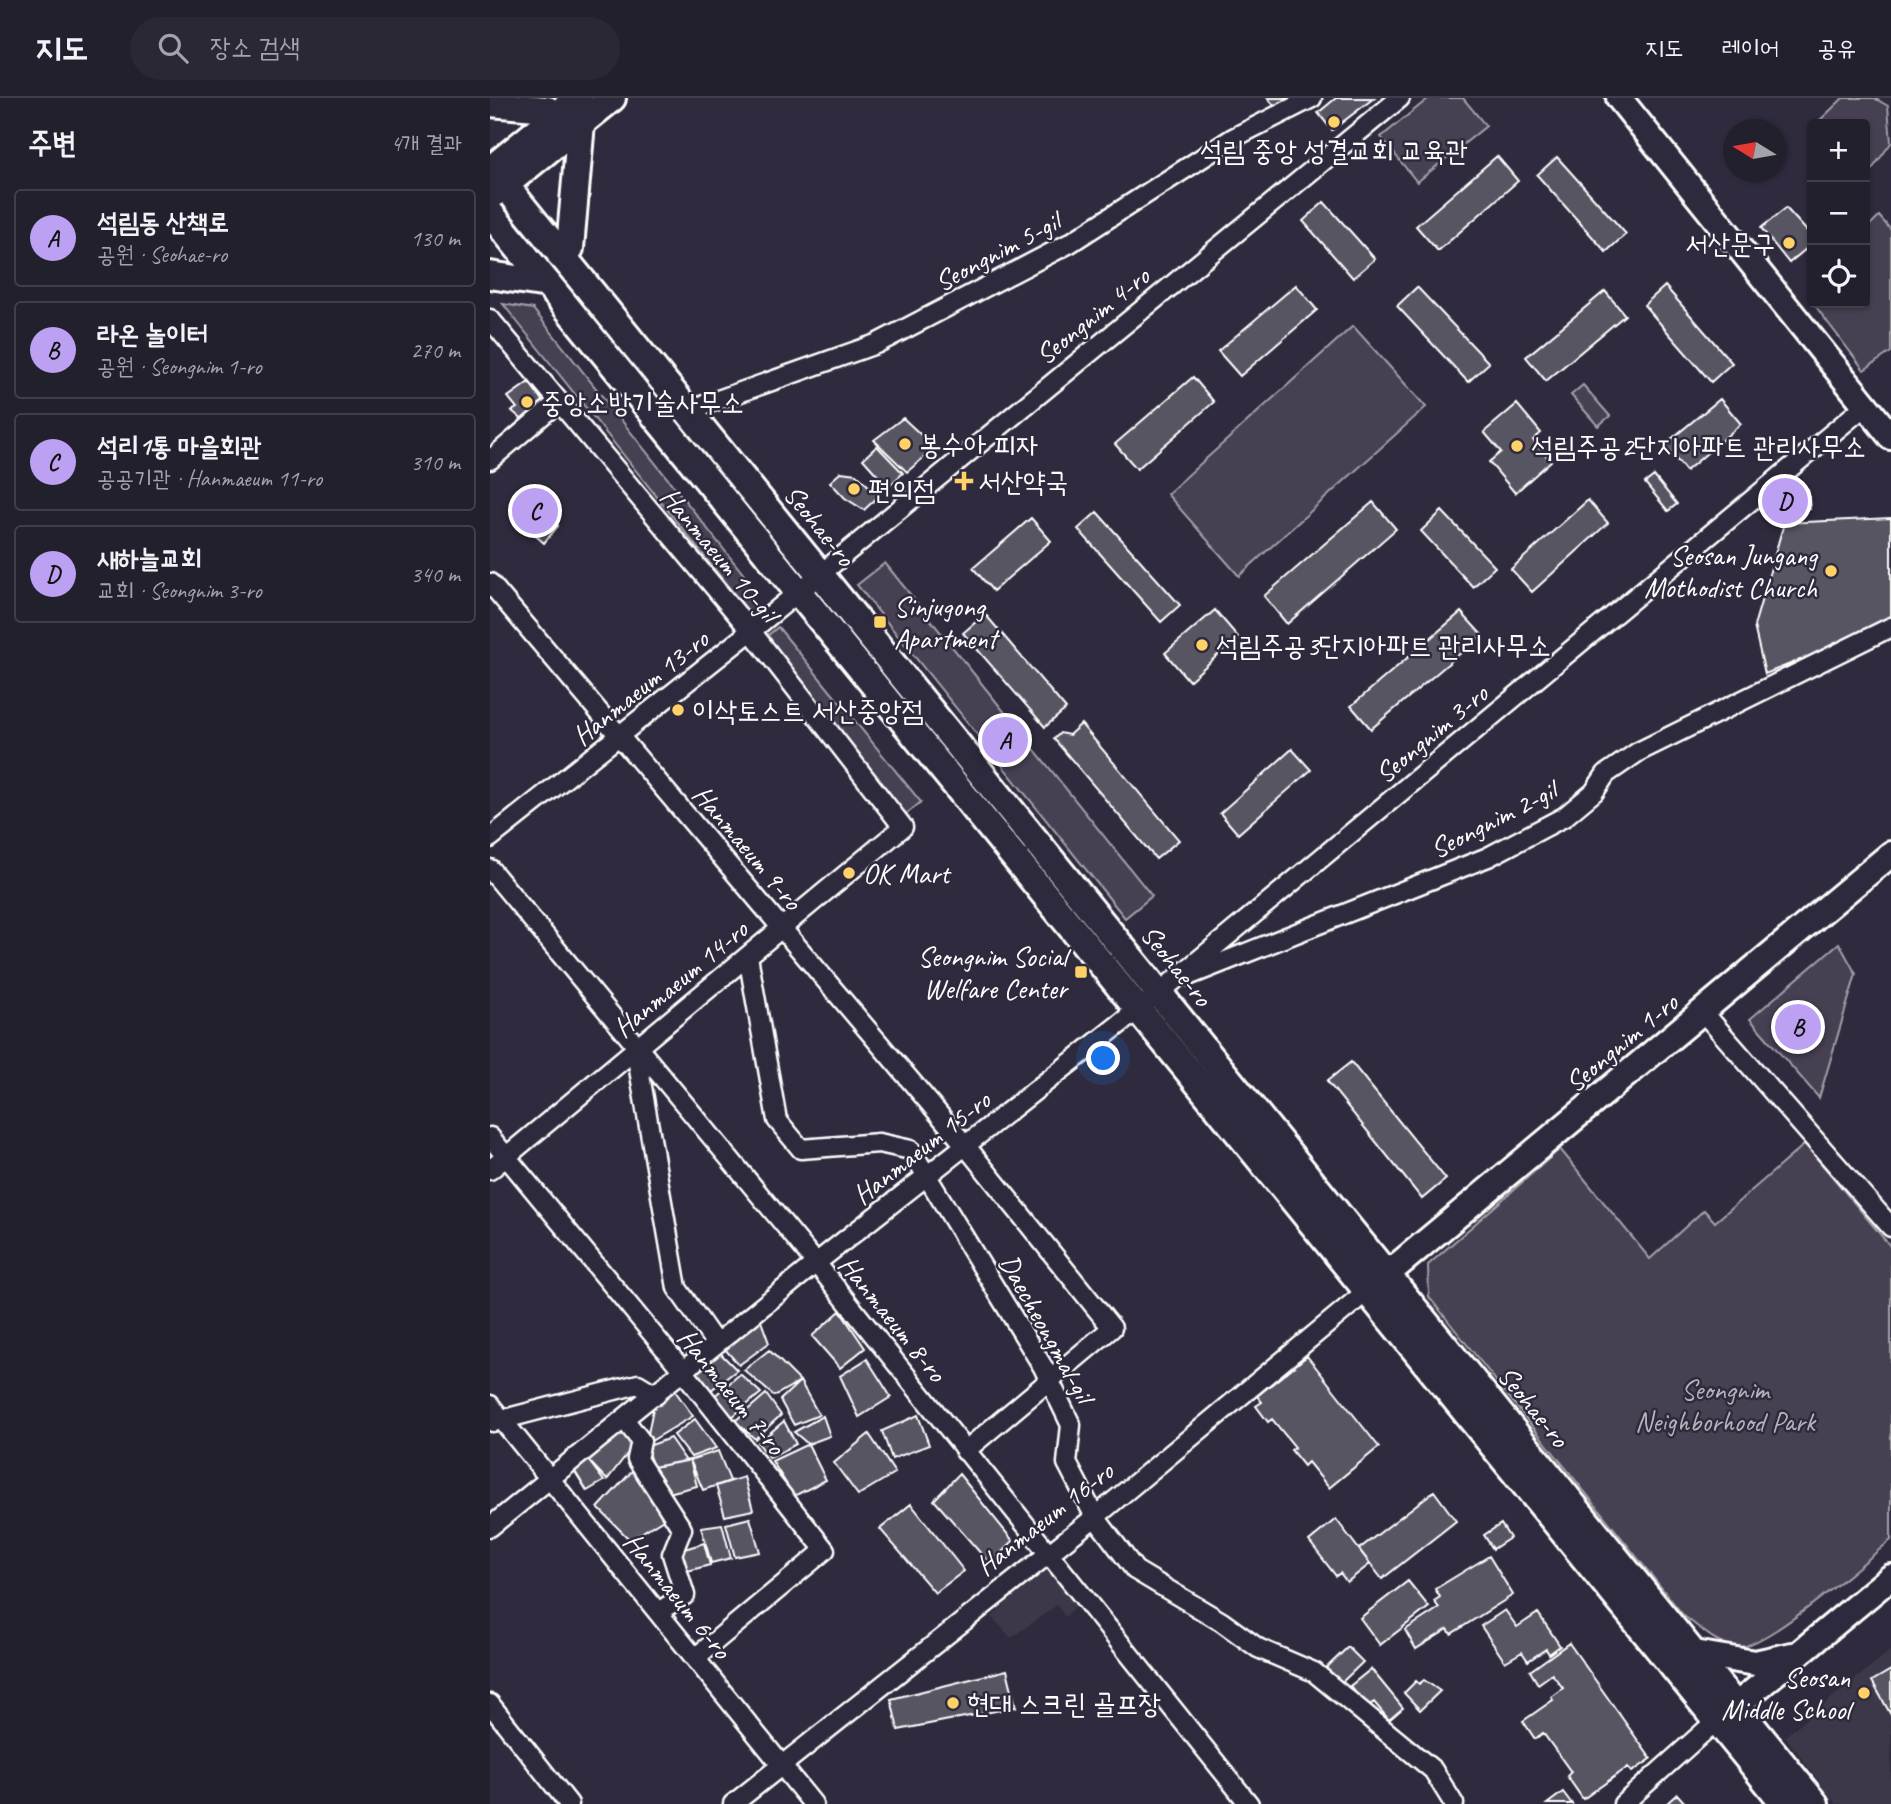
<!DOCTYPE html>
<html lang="ko">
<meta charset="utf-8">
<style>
:root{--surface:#23202e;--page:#2b2836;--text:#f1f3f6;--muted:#a3a3aa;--line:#403e4a;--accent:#bca0f2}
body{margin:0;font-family:Caveat,"Poor Story",sans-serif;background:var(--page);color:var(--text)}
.controls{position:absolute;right:21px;top:21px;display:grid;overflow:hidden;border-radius:7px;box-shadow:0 2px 5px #0004}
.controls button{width:63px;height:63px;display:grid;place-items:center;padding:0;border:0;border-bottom:2px solid var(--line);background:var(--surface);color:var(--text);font:35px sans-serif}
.compass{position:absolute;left:1233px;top:21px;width:63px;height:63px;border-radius:50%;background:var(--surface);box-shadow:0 2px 5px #0004;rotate:281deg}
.you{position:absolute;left:614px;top:961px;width:24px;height:24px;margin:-18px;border:5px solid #fff;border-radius:50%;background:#1a73e8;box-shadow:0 0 0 10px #1a73e833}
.badge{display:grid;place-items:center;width:46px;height:46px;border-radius:50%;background:var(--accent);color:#111;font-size:23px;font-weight:700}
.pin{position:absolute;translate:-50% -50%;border:4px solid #fff;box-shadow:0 2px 7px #0006}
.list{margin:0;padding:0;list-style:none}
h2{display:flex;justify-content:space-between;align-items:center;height:91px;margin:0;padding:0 28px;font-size:30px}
h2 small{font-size:23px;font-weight:400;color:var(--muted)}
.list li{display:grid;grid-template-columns:46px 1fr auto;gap:21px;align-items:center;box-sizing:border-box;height:98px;margin:0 14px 14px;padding:0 14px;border:2px solid var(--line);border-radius:7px}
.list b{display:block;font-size:26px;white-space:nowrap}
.list p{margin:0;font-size:23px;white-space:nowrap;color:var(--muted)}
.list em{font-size:23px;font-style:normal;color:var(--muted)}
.icon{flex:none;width:38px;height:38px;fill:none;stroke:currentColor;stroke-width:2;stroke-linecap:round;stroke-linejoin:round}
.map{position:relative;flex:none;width:1401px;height:1706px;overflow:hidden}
header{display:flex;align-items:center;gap:42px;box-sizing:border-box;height:98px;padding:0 35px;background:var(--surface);border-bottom:2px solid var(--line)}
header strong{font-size:33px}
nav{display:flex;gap:38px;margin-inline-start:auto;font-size:24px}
.search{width:490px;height:63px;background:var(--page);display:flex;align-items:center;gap:18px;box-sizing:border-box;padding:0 24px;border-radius:38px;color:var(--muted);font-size:26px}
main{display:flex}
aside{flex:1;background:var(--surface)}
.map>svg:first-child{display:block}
.built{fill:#3c3749}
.green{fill:#464152;stroke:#a2a0a8;stroke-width:2}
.building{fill:#595564;stroke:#fff;stroke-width:2}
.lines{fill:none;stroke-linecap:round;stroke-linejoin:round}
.street-casing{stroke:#fff;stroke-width:23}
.secondary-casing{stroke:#fff;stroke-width:30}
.primary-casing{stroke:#fff;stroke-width:32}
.street{stroke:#2f2a3d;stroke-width:18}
.secondary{stroke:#2f2a3d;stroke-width:24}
.primary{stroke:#2f2a3d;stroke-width:26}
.poi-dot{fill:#ffd166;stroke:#2f2a3d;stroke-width:2.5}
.labels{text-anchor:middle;stroke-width:5;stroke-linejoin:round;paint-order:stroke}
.poi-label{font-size:28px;fill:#fff;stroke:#2f2a3d;text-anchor:start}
.street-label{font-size:28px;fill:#fff;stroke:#2f2a3d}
.park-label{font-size:28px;fill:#b5b3ba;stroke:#2f2a3d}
</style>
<header>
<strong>지도</strong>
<div class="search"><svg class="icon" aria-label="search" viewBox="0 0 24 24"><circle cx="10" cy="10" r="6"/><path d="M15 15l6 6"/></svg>장소 검색</div>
<nav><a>지도</a><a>레이어</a><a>공유</a></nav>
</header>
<main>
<aside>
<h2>주변<small>4개 결과</small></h2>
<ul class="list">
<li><span class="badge">A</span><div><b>석림동 산책로</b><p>공원 · Seohae-ro</p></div><em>130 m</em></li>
<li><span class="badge">B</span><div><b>라온 놀이터</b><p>공원 · Seongnim 1-ro</p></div><em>270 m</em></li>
<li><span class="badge">C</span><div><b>석리1통 마을회관</b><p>공공기관 · Hanmaeum 11-ro</p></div><em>310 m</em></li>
<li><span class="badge">D</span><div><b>새하늘교회</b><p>교회 · Seongnim 3-ro</p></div><em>340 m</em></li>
</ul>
</aside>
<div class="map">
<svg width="1401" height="1706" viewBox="0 0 1401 1706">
<rect width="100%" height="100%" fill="#2f2a3d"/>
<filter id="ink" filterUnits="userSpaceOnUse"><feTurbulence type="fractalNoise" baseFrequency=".0143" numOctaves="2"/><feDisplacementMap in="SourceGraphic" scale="14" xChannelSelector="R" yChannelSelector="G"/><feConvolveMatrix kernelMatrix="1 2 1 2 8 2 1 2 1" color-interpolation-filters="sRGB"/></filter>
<g filter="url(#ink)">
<!-- built -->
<path class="built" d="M560 1462 594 1499 575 1519 567 1507 521 1540 502 1519Z
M1401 1552V1706H1346L1295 1638Z"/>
<!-- green -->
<path class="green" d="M939 0H973L996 28 927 84 891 39Z
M1353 0H1384L1398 8 1401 45 1375 81V26H1326Z
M1389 118 1401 132V254L1374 272 1323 205H1375V132Z
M13 206 43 211 255 478 254 497 270 515 262 518Z
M863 228 936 309 749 478 677 396Z
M1093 287 1120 318 1108 328 1081 297Z
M395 465 662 798 635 820 367 487Z
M288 529 431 704 415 717 272 542Z
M1349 845 1366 876 1329 1000 1260 921Z
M1315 1046 1401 1149V1442C1375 1463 1273 1554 1245 1549 1225 1545 1210 1530 1194 1518L939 1199 938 1167 1070 1051 1160 1161 1214 1112 1225 1124Z"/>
<!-- building -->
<path class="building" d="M778 0H805L786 10Z
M846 0H884L842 32 828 15Z
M1007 58 1028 83 948 153 926 128Z
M1067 59 1136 136 1116 154 1047 77Z
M834 104 885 161 863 180 813 123Z
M1296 110 1316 132 1322 130V146L1299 165 1271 130Z
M806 187 827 212 750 278 728 253Z
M1175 188 1242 265 1221 284 1154 207Z
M927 189 999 265 978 284 907 208Z
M1115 193 1135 217 1056 283 1036 259Z
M703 279 724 304 647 371 625 346Z
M39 284 56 308 35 324 22 313 27 310 18 299Z
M1230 301 1251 326 1196 373 1174 347Z
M1027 306 1051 335 1043 342 1061 363 1025 395 999 364 1011 354 994 334Z
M413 320 445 350 417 374 384 342Z
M387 348 413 375 398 389 373 361Z
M351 374 366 376 389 398 374 412 355 400 340 384Z
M1164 378 1187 406 1178 413 1155 385Z
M45 389 68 428 54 445 38 431 25 398Z
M1318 392 1320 411 1275 415 1269 395Z
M1098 402 1118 425 1042 494 1021 471Z
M883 404 906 431 797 526 774 498Z
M952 413 1005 469 983 489 931 433Z
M607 414 690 507 671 524 588 431Z
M541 420 561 443 503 493 483 470Z
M1401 420V521L1360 542 1275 576 1264 528 1294 425Z
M725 512 748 539 699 583 675 555Z
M971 514 992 537 881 631 861 608Z
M495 516 576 611 555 629 473 535Z
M591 626 689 742 666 761 564 641 570 635 579 637Z
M802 651 821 672 748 736 730 715Z
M861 964 956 1081 932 1101 837 983Z
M264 1204 279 1245 249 1267 225 1240Z
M350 1213 375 1250 350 1270 322 1238Z
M217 1242 247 1272 221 1292 198 1263Z
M279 1252 310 1283 284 1298 254 1272Z
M817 1258 889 1349 839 1390 818 1364 814 1368 801 1352 805 1349 782 1321 778 1324 766 1308 772 1304 767 1298Z
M377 1261 401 1299 369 1319 350 1278Z
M250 1276 271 1295 242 1319 222 1300Z
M310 1283 329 1317 304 1327 290 1302Z
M183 1290 203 1318 156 1346 164 1305Z
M276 1296 291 1317 265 1341 245 1323Z
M428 1317 439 1347 402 1361 392 1333Z
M333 1318 340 1338 318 1346 304 1334Z
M205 1321 226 1350 201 1359 184 1337Z
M294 1323 306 1346 280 1360 268 1345Z
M135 1325 147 1343 117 1382 98 1362Z
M379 1336 405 1375 368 1397 344 1365Z
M180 1340 196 1363 163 1369 156 1349Z
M318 1346 336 1382 304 1398 282 1363Z
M228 1353 240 1383 213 1392 200 1362Z
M98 1362 114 1383 97 1393 84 1372Z
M200 1362 207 1388 178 1395 163 1369Z
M144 1371 178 1418 140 1442 108 1410Z
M469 1376 523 1443 500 1466 444 1402Z
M254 1379 263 1412 235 1418 226 1388Z
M944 1393 966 1423 892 1481 869 1451Z
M421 1406 474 1473 445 1495 390 1431Z
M260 1420 270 1454 245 1459 236 1426Z
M846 1421 880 1466 857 1484 850 1475 846 1478 819 1443Z
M232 1426 241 1460 221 1465 211 1429Z
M1011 1426 1020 1440 1003 1451 994 1437Z
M214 1445 220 1467 190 1475 185 1454Z
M999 1458 1023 1497 961 1536 958 1531 926 1551 915 1532 949 1510 944 1503 950 1499 945 1491Z
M918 1483 939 1509 890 1547 870 1520Z
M1015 1512 1027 1529 1048 1515 1070 1548 1059 1556 1056 1551 1038 1563 1032 1554 1015 1564 991 1528Z
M1079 1545 1161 1661 1142 1674 1138 1669 1093 1701 1077 1678 1081 1674 1053 1635 1045 1641 1033 1623 1063 1602 1061 1599 1073 1590 1062 1576 1048 1586 1040 1573Z
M858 1549 873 1564 848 1588 833 1573Z
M881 1571 913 1610 899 1622 884 1604 877 1609 860 1588Z
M517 1572 526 1609 408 1632 401 1601Z
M1401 1572V1617L1382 1583Z
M934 1582 950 1593 930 1612 914 1595 926 1583 929 1586Z
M1073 1694 1082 1706H1057Z
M1187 1696 1196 1706H1176Z"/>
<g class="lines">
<!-- street casing -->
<g class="street-casing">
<path id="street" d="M0 221 261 533 413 729 0 1072
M197 313 386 246 580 145 743 40 822 0
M0 362 68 304
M0 485 475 1047 622 1230 475 1353
M0 740 261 533 910 0
M0 771 326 1165 759 1706
M258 858 287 1022 311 1051 389 1045 421 1052 553 1269 581 1327 577 1365 605 1419 645 1472 732 1524 768 1550 824 1574 943 1672 964 1706
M698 878 998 759 1074 719 1104 694 1116 676 1148 654 1401 529
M1213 914 1401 1129
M146 954 187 1190 226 1246
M0 1039 194 1274 335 1452 205 1560
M0 1307 323 1706
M134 1321 151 1343 147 1361 192 1431 182 1456 195 1497 168 1514
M3 1324 148 1286 166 1297
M0 1429 326 1165 669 895 1376 307
M0 1606 79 1706
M243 1706 605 1419 877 1193
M1133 1706 1226 1623"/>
</g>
<!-- secondary casing -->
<g class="secondary-casing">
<path id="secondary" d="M1129 0 1401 339
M0 6 58 11 67 17
M883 1188 1401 756
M1204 1555 1265 1565 1302 1557
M1230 1621 1401 1479"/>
</g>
<!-- primary casing -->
<g class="primary-casing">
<path id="primary" d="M2 71 1325 1706
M0 72 88 0
M1 98 122 0
M0 115 1295 1706
M71 158 80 150 91 25
M0 177 58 186"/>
</g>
<!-- street -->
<use href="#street" class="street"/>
<!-- secondary -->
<use href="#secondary" class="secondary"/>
<!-- primary -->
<use href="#primary" class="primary"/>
</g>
</g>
<!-- markers -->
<g class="poi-dot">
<circle cx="844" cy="24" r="7"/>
<circle cx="1299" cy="145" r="7"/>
<circle cx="37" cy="304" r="7"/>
<circle cx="415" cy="346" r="7"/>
<circle cx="1027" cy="348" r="7"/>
<path d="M470.5 372.5h7v7h7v7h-7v7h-7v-7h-7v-7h7z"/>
<circle cx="364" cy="391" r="7"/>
<circle cx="1341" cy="473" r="7"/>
<rect x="383" y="517" width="14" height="14" rx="3.5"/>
<circle cx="712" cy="547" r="7"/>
<circle cx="188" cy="612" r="7"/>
<circle cx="359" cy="775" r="7"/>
<rect x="584" y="867" width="14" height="14" rx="3.5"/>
<circle cx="1374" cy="1595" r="7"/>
<circle cx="463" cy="1605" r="7"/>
</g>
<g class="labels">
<!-- poi labels -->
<g class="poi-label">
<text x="844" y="62" text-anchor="middle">석림 중앙 성결교회 교육관</text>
<text x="1285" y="155" text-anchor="end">서산문구</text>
<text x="51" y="314">중앙소방기술사무소</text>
<text x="429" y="356">봉수아 피자</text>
<text x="1041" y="358">석림주공2단지아파트 관리사무소</text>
<text x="488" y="393">서산약국</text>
<text x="378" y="401">편의점</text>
<text x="1327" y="467" text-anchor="end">Seosan Jungang<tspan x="1327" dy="32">Mothodist Church</tspan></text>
<text x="404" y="518">Sinjugong<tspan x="404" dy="32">Apartment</tspan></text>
<text x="726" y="557">석림주공3단지아파트 관리사무소</text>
<text x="202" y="622">이삭토스트 서산중앙점</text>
<text x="373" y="785">OK Mart</text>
<text x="577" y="868" text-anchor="end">Seongnim Social<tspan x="577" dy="32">Welfare Center</tspan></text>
<text x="1360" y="1589" text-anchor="end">Seosan<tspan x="1360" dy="32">Middle School</tspan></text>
<text x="477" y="1615">현대 스크린 골프장</text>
</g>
<!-- street labels -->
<g class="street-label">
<text transform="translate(507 153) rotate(-28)" y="10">Seongnim 5-gil</text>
<text transform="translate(602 217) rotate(-39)" y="10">Seongnim 4-ro</text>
<text transform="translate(330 427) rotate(51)" y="10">Seohae-ro</text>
<text transform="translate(230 456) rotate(50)" y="10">Hanmaeum 10-gil</text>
<text transform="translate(150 589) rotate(-39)" y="10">Hanmaeum 13-ro</text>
<text transform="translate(941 635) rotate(-40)" y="10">Seongnim 3-ro</text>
<text transform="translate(1003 721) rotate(-27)" y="10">Seongnim 2-gil</text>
<text transform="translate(258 749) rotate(50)" y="10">Hanmaeum 9-ro</text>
<text transform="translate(687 867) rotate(51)" y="10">Seohae-ro</text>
<text transform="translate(190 880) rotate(-40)" y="10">Hanmaeum 14-ro</text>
<text transform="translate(1131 944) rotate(-40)" y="10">Seongnim 1-ro</text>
<text transform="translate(431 1049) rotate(-38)" y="10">Hanmaeum 15-ro</text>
<text transform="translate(403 1220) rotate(51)" y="10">Hanmaeum 8-ro</text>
<text transform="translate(557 1230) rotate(61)" y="10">Daecheongmal-gil</text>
<text transform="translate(242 1293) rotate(51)" y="10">Hanmaeum 7-ro</text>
<text transform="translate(1044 1308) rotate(51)" y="10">Seohae-ro</text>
<text transform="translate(554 1420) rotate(-38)" y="10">Hanmaeum 16-ro</text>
<text transform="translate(188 1497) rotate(51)" y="10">Hanmaeum 6-ro</text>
</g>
<!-- park labels -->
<g class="park-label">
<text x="1235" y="1301">Seongnim<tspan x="1235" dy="32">Neighborhood Park</tspan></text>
</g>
</g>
</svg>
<div class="controls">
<button>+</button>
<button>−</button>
<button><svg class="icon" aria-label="locate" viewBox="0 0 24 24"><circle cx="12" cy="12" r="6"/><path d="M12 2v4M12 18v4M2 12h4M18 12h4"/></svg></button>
</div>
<svg class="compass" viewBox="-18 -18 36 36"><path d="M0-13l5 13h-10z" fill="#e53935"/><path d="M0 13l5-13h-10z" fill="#a3a3aa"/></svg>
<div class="you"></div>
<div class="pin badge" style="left:515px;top:642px">A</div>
<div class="pin badge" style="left:1308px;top:929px">B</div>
<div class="pin badge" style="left:45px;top:413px">C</div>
<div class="pin badge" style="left:1295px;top:403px">D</div>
</div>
</main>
